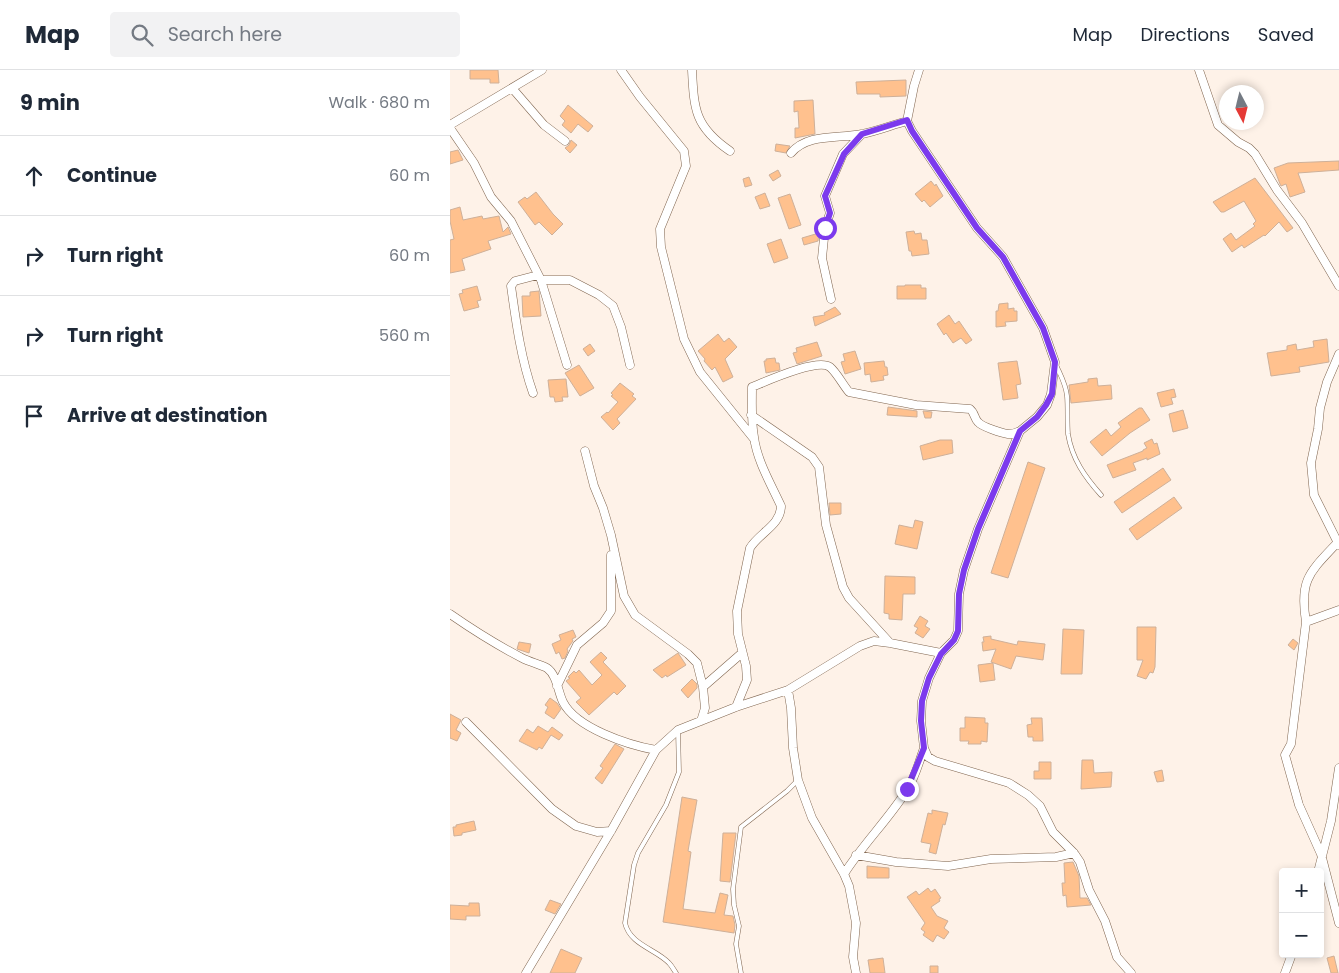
<!DOCTYPE html>
<meta charset="utf-8">
<style>
:root{--surface:#fff;--page:#f2f2f3;--text:#1f2937;--muted:#747a83;--line:#e0e1e3}
body{margin:0;font-family:Poppins,sans-serif;background:var(--page);color:var(--text)}
.controls{position:absolute;right:15px;bottom:15px;display:grid;overflow:hidden;border-radius:5px;box-shadow:0 2px 8px #0003}
.controls button{width:45px;height:45px;display:grid;place-items:center;padding:0;border:0;border-bottom:1px solid var(--line);background:var(--surface);color:var(--text);font:25px sans-serif}
.compass{position:absolute;left:769px;top:15px;width:45px;height:45px;border-radius:50%;background:var(--surface);box-shadow:0 2px 8px #0003;rotate:173deg}
.stop{position:absolute;width:15px;height:15px;margin:-11px;border:4px solid #7c3aed;border-radius:50%;background:#fff}
.stop.end{background:#7c3aed;border-color:#fff;box-shadow:0 1px 5px #0008}
.list{margin:0;padding:0;list-style:none}
h2{display:flex;justify-content:space-between;align-items:center;height:65px;margin:0;padding:0 20px;font-size:21px}
h2 small{font-size:16px;font-weight:400;color:var(--muted)}
.list li{display:grid;grid-template-columns:32px 1fr auto;gap:15px;align-items:center;box-sizing:border-box;height:80px;padding:0 20px;border-top:1px solid var(--line)}
.list b{display:block;font-size:19px;white-space:nowrap}
.list em{font-size:16px;font-style:normal;color:var(--muted)}
.icon{flex:none;width:28px;height:28px;fill:none;stroke:currentColor;stroke-width:2;stroke-linecap:round;stroke-linejoin:round}
.map{position:relative;flex:none;width:889px;height:903px;overflow:hidden}
header{display:flex;align-items:center;gap:30px;box-sizing:border-box;height:70px;padding:0 25px;background:var(--surface);border-bottom:1px solid var(--line)}
header strong{font-size:24px}
nav{display:flex;gap:28px;margin-inline-start:auto;font-size:18px}
.search{width:350px;height:45px;background:var(--page);display:flex;align-items:center;gap:12px;box-sizing:border-box;padding:0 18px;border-radius:5px;color:var(--muted);font-size:19px}
main{display:flex}
aside{flex:1;background:var(--surface)}
.map>svg:first-child{display:block}
.building{fill:#ffc18e;stroke:#ceb099}
.lines{fill:none;stroke-linecap:round;stroke-linejoin:round}
.service-casing{stroke:#806650;stroke-width:5}
.minor-casing{stroke:#806650;stroke-width:9}
.service{stroke:#fff;stroke-width:4}
.minor{stroke:#fff;stroke-width:8}
.route{stroke:#7c3aed;stroke-width:6}
</style>
<header>
<strong>Map</strong>
<div class="search"><svg class="icon" aria-label="search" viewBox="0 0 24 24"><circle cx="10" cy="10" r="6"/><path d="M15 15l6 6"/></svg>Search here</div>
<nav><a>Map</a><a>Directions</a><a>Saved</a></nav>
</header>
<main>
<aside>
<h2>9 min<small>Walk · 680 m</small></h2>
<ul class="list">
<li><svg class="icon" aria-label="ahead" viewBox="0 0 24 24"><path d="M12 20V5M6 11l6-6 6 6"/></svg><div><b>Continue</b></div><em>60 m</em></li>
<li><svg class="icon" aria-label="right" viewBox="0 0 24 24"><path d="M7 20v-9h11M14 6l5 5-5 5"/></svg><div><b>Turn right</b></div><em>60 m</em></li>
<li><svg class="icon" aria-label="right" viewBox="0 0 24 24"><path d="M7 20v-9h11M14 6l5 5-5 5"/></svg><div><b>Turn right</b></div><em>560 m</em></li>
<li><svg class="icon" aria-label="arrive" viewBox="0 0 24 24"><path d="M6 21V4h12l-3 4 3 4H6"/></svg><div><b>Arrive at destination</b></div></li>
</ul>
</aside>
<div class="map">
<svg width="889" height="903" viewBox="0 0 889 903">
<rect width="100%" height="100%" fill="#fef2e8"/>
<!-- building -->
<path class="building" d="M20 0H48L49 13H40V9H20Z
M456 10V26L430 27V24H407L406 12Z
M363 30 365 64 345 68V58H349L348 41 344 42V31Z
M118 35 143 56 138 62 128 54 121 63 112 55 115 51 110 46Z
M121 70 127 75 120 83 115 78 119 75Z
M326 74 340 76 336 83 325 81Z
M8 80 13 90 0 94V82Z
M889 91V100L848 103 855 122 840 127 836 114 831 116 830 114 824 98 838 93Z
M328 100 331 106 323 111 319 105Z
M299 107 302 115 295 117 293 109Z
M805 108 843 158 837 162 829 152 815 166 814 165 794 178 792 175 782 182 773 169 781 163 786 170 805 156 803 154 806 151 794 131 774 142H771L763 132Z
M481 111 485 116 486 114 493 126 480 137 474 130 472 132 465 124Z
M86 122 103 144 113 154 102 165 89 152 85 155 68 132 75 127 77 129Z
M315 123 320 136 310 139 305 127Z
M340 124 351 155 339 159 328 128Z
M10 137 13 150 32 146 33 149 49 146 53 162 58 157 61 164 38 171 41 179 12 189 15 200 0 203V170L4 169 0 151V140Z
M464 161 465 164 471 163 472 170H477L479 184 462 186 461 181H459L456 162Z
M369 163 368 171 354 175 352 168Z
M331 169 338 188 324 193 317 174Z
M455 215H471V218H476V229H447V216H455Z
M27 216 31 230 27 231 29 237 14 241 9 224 13 223 12 220Z
M89 221 91 246 73 247 72 226H80V222Z
M558 233V239L564 238V241H567V251L555 252 556 256 546 257V241H548L549 234Z
M385 237 391 244 365 256 363 247 375 245 374 243Z
M499 245 505 254 509 251 522 270 516 274 511 268 503 273 496 263 494 265 487 254Z
M268 264 274 272 279 268 287 277 275 289 283 307 273 312 265 297 262 300 254 291 255 289 248 281Z
M877 269 879 292 849 297 850 302 821 306 817 283 837 280V276L846 274 847 280 864 277 863 271Z
M367 272 372 286 347 294 343 283 347 282 346 278Z
M140 274 145 281 138 286 133 279Z
M405 281 411 299 395 304 391 292 395 291 393 284Z
M325 288 326 293H329L330 300 316 303 314 291H316V289Z
M434 291 435 297H437L438 305 433 306 434 310 421 312 420 304 415 305 414 293Z
M567 291 571 314 566 315 568 328 553 330 548 293Z
M129 295 144 318 130 326 115 303Z
M647 308 648 316 661 315 662 329 621 333 619 315 638 312V309Z
M116 309 118 327H112L113 331 105 332 104 327H100L98 310Z
M170 313 184 324 182 326 186 329 167 349 170 353 163 360 151 347 157 342 158 343 168 332 161 326 163 325 161 323Z
M724 319 726 327 721 328 723 334 711 337 707 323Z
M438 337 467 341V347L437 345Z
M689 338H692L700 350 680 363 652 386 640 372 656 359 661 366 671 357 668 353Z
M733 340 738 358 723 362 719 344Z
M473 341 482 342 481 348H475Z
M702 369 704 374 707 373 710 384 697 390V388L683 393 686 400 663 408 657 395 693 381V380L697 378 694 373Z
M490 370H502L503 383 473 390 470 376Z
M578 392 595 398 558 508 541 503Z
M713 398 721 410 672 443 664 432Z
M724 427 732 438 687 470 679 459Z
M379 433H391V444L380 445Z
M465 450 473 452 467 479 445 474 449 455 463 458Z
M435 506 465 507V524H453L452 550 439 549V544L434 543Z
M470 546 478 551 475 556 480 559 473 568 465 563 468 558 464 556Z
M687 557H706L705 597 703 603 700 602 696 609 687 606 693 590H687Z
M613 559 634 560 632 604H611Z
M123 560 126 567 122 569 123 571 117 579 118 581 115 588 112 589 109 582 106 584 102 574 111 570 109 565Z
M541 566V569L567 575 568 571 595 574 593 590 566 586 561 599 541 592 546 579 533 581 532 572H534L533 567Z
M843 569 848 573 844 580 838 575Z
M69 572 81 574 79 583 67 579Z
M151 582 157 588 153 592 176 616 167 625 164 622 139 645 126 632 131 628 116 611 120 608 118 607 124 601 126 603 129 600 142 615 152 605 140 592Z
M228 583 236 595 217 607 216 605 212 608 203 600Z
M543 593 545 610 530 612 528 595Z
M242 609 247 614V618L238 628 231 620Z
M100 628 107 633 111 639 104 649 95 643 98 637 95 635Z
M0 644 11 650 6 660 11 663 7 671 0 668Z
M515 647 535 648V653H538L537 672 531 671V674H518L519 671H510V658H515Z
M581 648H592L593 671H583V667H578L577 655 582 654Z
M88 656 98 662 102 657 113 665 109 670 101 665 92 679 89 677 87 680 69 671 77 659 83 663Z
M165 674 174 679 152 714 145 708 153 698 150 696Z
M632 690H643L644 703 662 702 661 717 631 719Z
M589 692H601V709H584V701H589Z
M712 700 714 711 707 712 704 702Z
M232 727 247 730 238 781 241 782 233 839 265 843 270 823 278 825 274 845 283 846 285 855 284 863 213 852Z
M482 740 498 743 495 755 493 754 486 784 479 782 481 774 471 772 478 743 482 744Z
M24 751 26 760 12 763V765L4 766 3 757H6V755Z
M273 763H286L280 812 270 811Z
M623 792 629 806 630 828H637L641 835 617 837 616 825 613 826 612 813H615L614 793Z
M417 796 439 798V808H417Z
M478 818 481 822 485 819 491 828 489 829 490 831 481 837 487 846 498 851 494 858 499 862 494 869 487 865 483 872 473 865 475 862 471 859 475 853 457 827 466 821 469 825Z
M100 830 111 834 105 844 95 840Z
M19 833H29L30 846H16V850L0 849V835L19 836Z
M111 879 132 888 125 903H100Z
M884 886 888 903H881L877 888Z
M433 888 435 903H420L418 890Z
M480 896H488V903H480Z"/>
<g class="lines">
<!-- service casing -->
<g class="service-casing">
<path id="service" d="M607 297C611 306 616 315 617 326 618 338 617 352 618 364 622 389 635 407 651 425
M226 903C224 900 222 896 219 893 206 879 180 875 175 853L184 795 188 783 216 735 229 702 228 660
M291 903 286 874 289 856 284 835 283 819 291 757 337 721 348 710"/>
</g>
<!-- minor casing -->
<g class="minor-casing">
<path id="minor" d="M171 0 190 27 234 81 236 96 210 159 211 177 234 269 250 302 304 369
M242 0C244 40 245 57 280 81
M469 0 464 16 457 51 462 61 527 158 553 187 593 258 605 292 601 324 597 335 587 347 570 361 528 459 514 500 509 524 508 561 504 570 491 583 479 608 472 631 471 651 474 678 478 687 485 691 559 713 578 725 590 736 603 762 624 783 630 792 639 820 655 851 667 887 681 903
M749 0 768 55 788 72 799 78 805 84 827 120 852 153 889 216
M62 18 94 55 115 71
M0 55 92 0
M0 58 24 93 41 127 61 151 91 210 117 295
M341 83C358 63 388 69 412 64 427 61 442 55 457 51
M91 210H120L149 225 163 236 171 257 180 295
M381 229 372 188 375 158 380 143 375 126 393 84 412 64
M889 284 877 312 870 338 868 359 861 393 864 425 889 475
M83 323C71 289 66 252 61 216L65 211 88 205
M301 345 362 387 369 397 376 455 393 517 399 528 440 573
M135 381 144 416 153 438 161 465 174 526 185 545 238 584 247 593 253 617 255 638 251 651
M889 540 856 552 841 674 835 685 849 735 871 784 889 853
M0 544C23 560 47 575 72 588 80 592 89 594 97 598 107 605 108 622 113 632 126 658 178 675 206 680
M856 552C849 509 860 502 888 472
M107 616 127 575 153 553 161 541V485
M253 617 292 583
M338 620 341 638 343 678 348 710 362 748 394 804 399 816 406 853 403 887 406 903
M286 637 297 610 296 596 288 564 287 541 300 478C309 463 331 455 331 436 321 414 307 391 304 367 301 351 302 334 302 317 317 311 367 288 380 297 387 303 393 315 399 322L466 335 520 339C525 343 524 348 528 352 532 357 552 363 558 364 562 364 566 363 570 361
M16 652 102 739 126 756 147 762 161 761
M406 785 446 792 498 796 541 789 606 787 624 783
M868 802 881 751 889 698
M394 804C413 774 438 750 457 720 465 708 469 692 474 678
M76 903 161 761 206 680 228 660 286 637 338 620 410 576 424 571 440 573 491 583
M835 903 842 884"/>
</g>
<!-- service -->
<use href="#service" class="service"/>
<!-- minor -->
<use href="#minor" class="minor"/>
</g>
<g class="lines">
<!-- route -->
<path class="route" d="M375 158 380 143 375 126 394 84 412 64 457 50 462 61 527 158 553 187 593 258 605 292 602 324 596 335 587 347 570 361 528 459 514 500 509 524 508 561 504 570 491 584 479 608 472 631 471 651 474 678 457 719"/>
</g>
</svg>
<div class="controls">
<button>+</button>
<button>−</button>
</div>
<svg class="compass" viewBox="-18 -18 36 36"><path d="M0-13l5 13h-10z" fill="#e53935"/><path d="M0 13l5-13h-10z" fill="#747a83"/></svg>
<div class="stop" style="left:375px;top:158px"></div>
<div class="stop end" style="left:457px;top:719px"></div>
</div>
</main>
